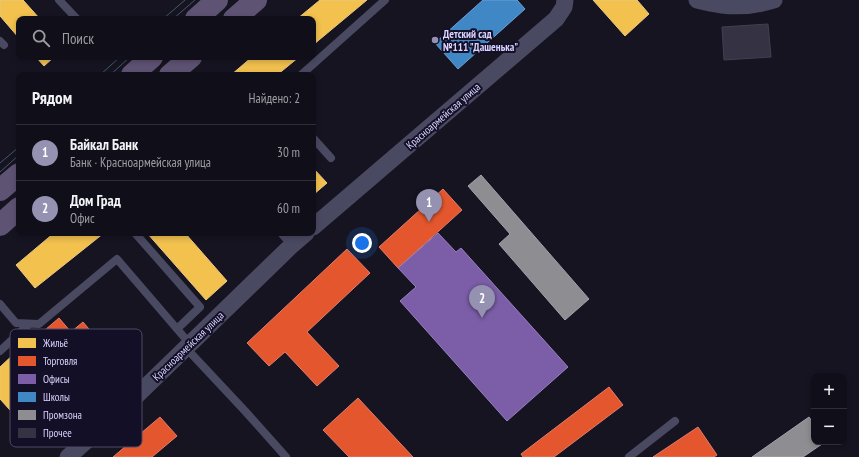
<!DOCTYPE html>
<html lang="ru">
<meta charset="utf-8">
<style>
:root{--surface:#100f19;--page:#191822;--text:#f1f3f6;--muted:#9c9ca2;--line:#302f38;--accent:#9591b1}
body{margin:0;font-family:"PT Sans Narrow",sans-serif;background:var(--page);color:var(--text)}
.controls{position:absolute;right:12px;bottom:12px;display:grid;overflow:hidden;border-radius:8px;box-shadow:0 2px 6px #0003}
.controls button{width:36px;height:36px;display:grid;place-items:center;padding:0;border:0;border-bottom:1px solid var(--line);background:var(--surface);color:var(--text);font:20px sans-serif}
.you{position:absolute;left:362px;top:243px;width:14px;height:14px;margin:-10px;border:3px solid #fff;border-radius:50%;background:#1a73e8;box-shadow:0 0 0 6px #1a73e833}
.badge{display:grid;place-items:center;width:26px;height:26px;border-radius:50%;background:var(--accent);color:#fff;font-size:13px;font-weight:700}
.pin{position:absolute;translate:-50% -33px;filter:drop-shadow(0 1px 2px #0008)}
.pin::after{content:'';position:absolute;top:21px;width:14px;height:12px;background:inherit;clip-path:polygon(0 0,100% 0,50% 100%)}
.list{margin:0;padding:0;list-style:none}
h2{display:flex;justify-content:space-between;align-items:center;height:52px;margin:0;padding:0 16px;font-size:17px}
h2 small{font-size:13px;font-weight:400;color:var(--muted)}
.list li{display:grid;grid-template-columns:26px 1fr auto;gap:12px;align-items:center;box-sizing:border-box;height:56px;padding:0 16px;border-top:1px solid var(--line)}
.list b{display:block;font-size:15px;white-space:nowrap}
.list p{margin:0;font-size:13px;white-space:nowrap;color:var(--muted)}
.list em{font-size:13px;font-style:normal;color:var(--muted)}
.icon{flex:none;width:22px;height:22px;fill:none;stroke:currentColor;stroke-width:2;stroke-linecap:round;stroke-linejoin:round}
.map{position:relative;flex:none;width:859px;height:457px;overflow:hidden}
.search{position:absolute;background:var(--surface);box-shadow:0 2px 6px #0003;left:16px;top:16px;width:300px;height:44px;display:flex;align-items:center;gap:10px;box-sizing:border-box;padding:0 14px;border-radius:8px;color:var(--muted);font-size:15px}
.panel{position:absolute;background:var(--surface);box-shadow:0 2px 6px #0003;left:16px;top:72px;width:300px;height:164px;border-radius:8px}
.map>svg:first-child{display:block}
.homes{fill:#f2c14e;stroke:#eac783}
.shops{fill:#e4572e;stroke:#e17c6d}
.offices{fill:#7b5ea7;stroke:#9781c1}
.schools{fill:#3f88c5;stroke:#6d9fd6}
.industry{fill:#8d8d92;stroke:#a4a2b3}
.building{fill:#343243;stroke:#433f54}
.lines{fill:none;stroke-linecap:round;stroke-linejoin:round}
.lane{stroke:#4a4962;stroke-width:8}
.street{stroke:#4a4962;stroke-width:17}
.primary{stroke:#5e5373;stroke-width:22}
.tram{stroke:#43596b;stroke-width:1}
.poi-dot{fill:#9591b1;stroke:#130f26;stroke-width:1.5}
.labels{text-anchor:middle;stroke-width:4;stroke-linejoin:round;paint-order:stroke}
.poi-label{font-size:11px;font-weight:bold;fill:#d9d4ff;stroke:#130f26;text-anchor:start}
.street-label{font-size:11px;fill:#d9d4ff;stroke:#130f26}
.key{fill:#130f26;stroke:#4e4a67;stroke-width:1}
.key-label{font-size:11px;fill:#d9d4ff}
</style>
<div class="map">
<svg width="859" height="457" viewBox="0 0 859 457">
<rect width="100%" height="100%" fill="#161421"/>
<!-- homes -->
<path class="homes" d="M0 0H23L40 19H19V38L0 16Z
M320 0H367L313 45V19H297Z
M593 0H637L649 14 625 36Z
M36 57H54L44 66Z
M252 57H299L277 75H231Z
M313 168 327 183 313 195Z
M54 233H104L35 288 16 265Z
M147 233H185L227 281 206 300Z
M16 352 71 412 38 441 0 399V367Z"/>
<!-- shops -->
<path class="shops" d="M443 189 462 210 398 268 379 247Z
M347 249 370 273 307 332 339 366 317 386 285 352 269 366 247 343Z
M59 318 71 332 83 322 121 367 80 401 31 342Z
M609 387 623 405 554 457H523L521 454Z
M358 398 413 457H349L323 430Z
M160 417 177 436 152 457H113Z
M698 427 717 455 714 457H653Z"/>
<!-- offices -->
<path class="offices" d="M438 233 456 252 461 248 568 367 507 421 400 301 416 287 398 268Z"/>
<!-- schools -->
<path class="schools" d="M483 0H517L525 9 458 69 435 43Z"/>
<!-- industry -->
<path class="industry" d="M481 175 589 299 565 320 499 244 510 234 468 186Z
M809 417 814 424V442H825L803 457H752Z"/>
<!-- building -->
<path class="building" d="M768 24 771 57 724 60 722 27Z"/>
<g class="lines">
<!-- lane -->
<path class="lane" d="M59 0 77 19
M0 41 4 45
M301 75 385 0
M313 138 331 158
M135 233 200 307 177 329
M281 233 292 245
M0 304 16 323 39 324 117 259 190 344
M186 348 245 411 286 457
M0 351 29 324
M101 428 88 415 132 371
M629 457 675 421"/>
<!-- street -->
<path class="street" d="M697 0C705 2 714 4 722 5 739 7 758 5 774 0
M313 227 556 19 564 7 565 0
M68 457 129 403 292 245 306 233"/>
<!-- primary -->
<path class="primary" d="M196 19 217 0
M234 19 256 0
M132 75 152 57
M170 75 191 57
M0 190 19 174
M0 225 19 208"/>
<!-- tram -->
<path class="tram" d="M163 19 185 0
M173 19 195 0
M100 75 120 57
M110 75 130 57
M0 163 19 147
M0 172 19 155"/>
</g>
<!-- markers -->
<circle class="poi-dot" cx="435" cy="40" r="4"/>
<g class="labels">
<!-- poi labels -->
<g class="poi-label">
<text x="443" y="38">Детский сад<tspan x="443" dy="13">№111 "Дашенька"</tspan></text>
</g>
<!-- street labels -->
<g class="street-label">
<text transform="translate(443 116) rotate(-41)" y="4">Красноармейская улица</text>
<text transform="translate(188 346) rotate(-44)" y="4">Красноармейская улица</text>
</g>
</g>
<!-- legend -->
<rect x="10" y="329" width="132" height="118" rx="6" class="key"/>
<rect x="18" y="338" width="18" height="10" fill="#f2c14e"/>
<rect x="18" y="356" width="18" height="10" fill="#e4572e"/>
<rect x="18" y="374" width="18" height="10" fill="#7b5ea7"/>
<rect x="18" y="392" width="18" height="10" fill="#3f88c5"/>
<rect x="18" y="410" width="18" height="10" fill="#8d8d92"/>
<rect x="18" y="428" width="18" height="10" fill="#343243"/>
<g class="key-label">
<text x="43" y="347">Жильё</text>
<text x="43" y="365">Торговля</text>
<text x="43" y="383">Офисы</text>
<text x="43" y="401">Школы</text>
<text x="43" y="419">Промзона</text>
<text x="43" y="437">Прочее</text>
</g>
</svg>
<div class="controls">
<button>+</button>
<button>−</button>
</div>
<div class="you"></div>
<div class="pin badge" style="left:429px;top:222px">1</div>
<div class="pin badge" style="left:482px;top:318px">2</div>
<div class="search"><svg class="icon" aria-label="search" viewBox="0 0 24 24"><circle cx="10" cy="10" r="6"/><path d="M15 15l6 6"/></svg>Поиск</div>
<section class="panel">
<h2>Рядом<small>Найдено: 2</small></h2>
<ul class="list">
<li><span class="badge">1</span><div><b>Байкал Банк</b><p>Банк · Красноармейская улица</p></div><em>30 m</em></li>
<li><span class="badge">2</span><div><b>Дом Град</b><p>Офис</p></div><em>60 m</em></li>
</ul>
</section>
</div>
